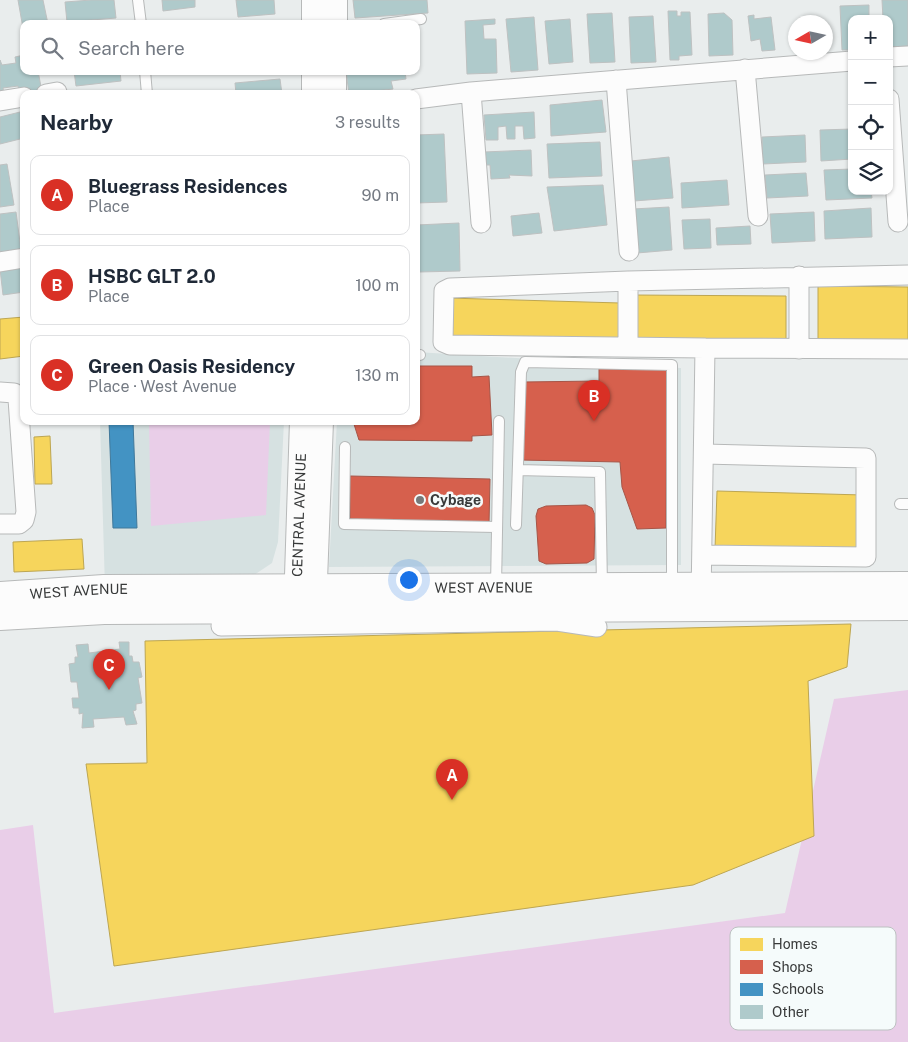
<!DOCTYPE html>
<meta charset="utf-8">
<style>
:root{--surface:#fff;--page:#f6f6f7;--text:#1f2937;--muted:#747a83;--line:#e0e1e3;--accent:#d93025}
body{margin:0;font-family:"Public Sans",sans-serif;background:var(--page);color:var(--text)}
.controls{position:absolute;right:15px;top:15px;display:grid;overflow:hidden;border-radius:10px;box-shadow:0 1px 4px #0004}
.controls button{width:45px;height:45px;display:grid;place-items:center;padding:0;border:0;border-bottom:1px solid var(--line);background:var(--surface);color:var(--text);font:25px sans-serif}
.compass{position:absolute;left:788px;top:15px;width:45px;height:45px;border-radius:50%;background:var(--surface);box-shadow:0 1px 4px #0004;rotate:261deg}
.you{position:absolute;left:408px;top:579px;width:18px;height:18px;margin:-12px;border:4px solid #fff;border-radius:50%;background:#1a73e8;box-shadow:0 0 0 8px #1a73e833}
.badge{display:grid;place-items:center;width:32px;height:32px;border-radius:50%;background:var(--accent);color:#fff;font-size:16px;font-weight:700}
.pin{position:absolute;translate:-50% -41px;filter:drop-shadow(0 1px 2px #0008)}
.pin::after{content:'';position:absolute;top:26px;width:18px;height:15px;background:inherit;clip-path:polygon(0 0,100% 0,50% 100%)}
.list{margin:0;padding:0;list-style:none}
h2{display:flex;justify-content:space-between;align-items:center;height:65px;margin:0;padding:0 20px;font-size:21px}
h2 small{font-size:16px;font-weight:400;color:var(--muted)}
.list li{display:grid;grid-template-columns:32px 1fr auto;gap:15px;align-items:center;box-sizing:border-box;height:80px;margin:0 10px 10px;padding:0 10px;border:1px solid var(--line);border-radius:10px}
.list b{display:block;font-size:19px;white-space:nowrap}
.list p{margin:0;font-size:16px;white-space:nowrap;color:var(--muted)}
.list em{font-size:16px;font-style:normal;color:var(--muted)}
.icon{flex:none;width:28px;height:28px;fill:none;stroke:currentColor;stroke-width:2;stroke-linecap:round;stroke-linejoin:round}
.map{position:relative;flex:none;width:908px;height:1042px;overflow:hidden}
.search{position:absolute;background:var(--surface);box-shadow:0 1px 4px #0004;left:20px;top:20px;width:400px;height:55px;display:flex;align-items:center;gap:12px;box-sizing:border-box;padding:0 18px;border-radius:10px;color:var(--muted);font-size:19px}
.panel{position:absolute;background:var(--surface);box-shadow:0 1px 4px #0004;left:20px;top:90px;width:400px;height:335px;border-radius:10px}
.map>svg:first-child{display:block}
.built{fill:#d6e1e1}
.green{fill:#e9cee8}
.homes{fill:#f6d55c;stroke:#bda652}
.shops{fill:#d6604d;stroke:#a75547}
.schools{fill:#4393c3;stroke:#40789a}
.building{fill:#afcacb;stroke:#bec1c1}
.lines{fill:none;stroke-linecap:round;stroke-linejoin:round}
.service-casing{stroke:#b7b9b9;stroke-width:12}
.minor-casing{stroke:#b7b9b9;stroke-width:21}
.tertiary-casing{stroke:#b7b9b9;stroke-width:26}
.secondary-casing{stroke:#b7b9b9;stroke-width:30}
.service{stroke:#fcfcfc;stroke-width:10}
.minor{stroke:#fcfcfc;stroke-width:19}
.tertiary{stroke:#fcfcfc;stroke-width:24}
.secondary{stroke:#fcfcfc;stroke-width:28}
.poi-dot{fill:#767979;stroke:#f5fbfb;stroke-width:2}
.labels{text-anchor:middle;stroke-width:5;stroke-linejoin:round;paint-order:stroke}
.poi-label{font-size:14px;font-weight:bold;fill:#383a3a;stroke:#f5fbfb;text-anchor:start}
.street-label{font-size:14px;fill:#383a3a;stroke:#f5fbfb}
.key{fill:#f5fbfb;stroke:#bcc1c1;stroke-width:1}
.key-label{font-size:14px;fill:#383a3a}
</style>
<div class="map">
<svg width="908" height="1042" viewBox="0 0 908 1042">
<rect width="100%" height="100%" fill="#e9eded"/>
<!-- built -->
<path class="built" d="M416 352 681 368V565L329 567 337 421H416Z
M100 421H284L278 542 272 563 251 577 105 588Z"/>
<!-- green -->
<path class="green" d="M149 421H270L266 515 151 526Z
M908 690V1042H0V830L33 825 54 1013 785 913 834 699Z"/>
<!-- homes -->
<path class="homes" d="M818 286 908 287V342L818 341Z
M633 295 786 296V345L632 344Z
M448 298 620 303 619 344 447 340Z
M24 317V356L0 359V319Z
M26 421H70V422H26Z
M50 436 52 484H35L34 437Z
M717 491 863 495 862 553 715 549Z
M82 539 84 569 14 572 13 542Z
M851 624 847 667 808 681 814 836 693 885 114 966 86 764 147 763 145 641Z"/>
<!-- shops -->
<path class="shops" d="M416 366H472V377L489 376 492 435 472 436V441L359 440 353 421H416Z
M599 367 667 368 666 528 637 529 622 487 620 462 520 460 523 382 599 381Z
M350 476 490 479 489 524 350 521Z
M586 505 592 508 595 515 594 559 587 563 546 564 539 561 536 516 538 509 546 506Z"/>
<!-- schools -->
<path class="schools" d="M109 421H133L137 528H113Z"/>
<!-- building -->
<path class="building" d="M18 0H43L48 24H24V34Z
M91 0H114L116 18 67 22 65 2Z
M162 0H195V7L163 11Z
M236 0H274L275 14 238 17Z
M353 0H427L428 13 355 18Z
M882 0H908V46L889 47V19H883Z
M869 5V19H852V50H842L840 6Z
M668 11H677V16H681V12H690L692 55 679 56V60H670Z
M612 13 615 62 590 63 587 14Z
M724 13 732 20 733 55 709 56 708 14Z
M754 15V19L771 17 775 50 762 51 760 39 751 41 748 16Z
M653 16 656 62 631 63 629 17Z
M534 17 538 70 511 72 506 19Z
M495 19V24L483 25 484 39H496L497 73 467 74 465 21Z
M570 19 573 62 549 64 545 21Z
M24 55V71H38L42 92 20 96 18 86 3 88 4 95 0 96V60L2 65 16 63 15 57Z
M74 71H120L121 81 76 86Z
M346 71H405L406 79 391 81 393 89 349 94Z
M280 79 282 94H236L235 83Z
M602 100 606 132 551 136 550 105Z
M24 111V138L0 144V117Z
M534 112 535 138 524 139 523 126H515V139H507L506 126 498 127V140H486L484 115Z
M852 129V159L821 161 820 130Z
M444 134 447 202 416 203V135Z
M805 135 806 162 763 164 762 137Z
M600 142 602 176 549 178 547 144Z
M531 150 532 176 509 175 510 178 491 179 490 165H485L484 152Z
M669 157 673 198 634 201 631 161Z
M7 164 14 205 0 207V165Z
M852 169V191H871L872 198 826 200 824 170Z
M806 173 808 196 767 198 765 175Z
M727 180 729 205 682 208 681 183Z
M603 185 607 225 554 231 547 187Z
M669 207 672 250 637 253 633 209Z
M871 208 872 237 825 239 824 211Z
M16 212 21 250 0 253V214Z
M814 212 815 241 772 243 770 214Z
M539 213 542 233 513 236 511 216Z
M710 219 711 248 684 249 682 220Z
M459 223 460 271 419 272 417 225Z
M750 226 751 244 717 245 716 228Z
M24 267V292L3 295 0 269Z
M119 642H129V656H132L133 662H139L142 677 138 678 142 703 136 704V710L133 711 137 724 126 725 124 717 93 719 94 727 82 728 83 713 79 714V708H73L72 698H79L77 682H71L69 664 75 663V657H78L76 645 88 644 89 653 120 649Z"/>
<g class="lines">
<!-- service casing -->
<g class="service-casing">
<path id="service" d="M138 0 141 24
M384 24 421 19
M145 71 147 94
M416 355H420
M345 447 344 524 496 527
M518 470 600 472 602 586
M900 504H908
M516 525 521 372 525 362 672 365V586
M496 587 499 421"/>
</g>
<!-- minor casing -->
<g class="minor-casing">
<path id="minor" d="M889 57 908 56
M745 69 758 216
M616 80 629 251
M471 92 481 223
M46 94 57 92
M416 99 471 92 852 61
M889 99 898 222
M0 101 24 97
M0 262 24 258
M628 281 450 288 444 291 443 342 450 345 705 348 701 598
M628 347V281L908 275
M705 348 908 349
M799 349V276
M0 392 14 393 18 399 26 512 24 520 19 524H0
M702 555 866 557V458L704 454
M221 626 557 621 597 627"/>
</g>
<!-- tertiary casing -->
<g class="tertiary-casing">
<g id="tertiary">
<path d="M314 24V0"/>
<path d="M335 24V0"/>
<path d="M314 94V71"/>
<path d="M334 94V71"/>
<path id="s1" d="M296 607 302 421"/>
<path d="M314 607 321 421"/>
</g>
</g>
<!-- secondary casing -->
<g class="secondary-casing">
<g id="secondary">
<path id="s2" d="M0 596 104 589 908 586"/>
<path d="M0 616 104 610 908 606"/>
</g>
</g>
<!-- service -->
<use href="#service" class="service"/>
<!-- minor -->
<use href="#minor" class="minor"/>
<!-- tertiary -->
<use href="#tertiary" class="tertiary"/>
<!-- secondary -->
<use href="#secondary" class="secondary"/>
</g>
<!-- markers -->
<circle class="poi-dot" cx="420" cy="500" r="5"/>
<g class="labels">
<!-- poi labels -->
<g class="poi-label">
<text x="430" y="505">Cybage</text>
</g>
<!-- street labels -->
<g class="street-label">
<text dy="5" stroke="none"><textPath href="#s1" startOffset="92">CENTRAL AVENUE</textPath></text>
<text dy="5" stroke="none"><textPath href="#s2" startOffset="484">WEST AVENUE</textPath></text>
<text dy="5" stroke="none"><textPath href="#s2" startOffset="79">WEST AVENUE</textPath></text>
</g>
</g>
<!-- legend -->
<rect x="730" y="927" width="166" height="103" rx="8" class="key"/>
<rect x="740" y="938" width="23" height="13" fill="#f6d55c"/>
<rect x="740" y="960" width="23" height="14" fill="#d6604d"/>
<rect x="740" y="983" width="23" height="13" fill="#4393c3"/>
<rect x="740" y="1005" width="23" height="14" fill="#afcacb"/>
<g class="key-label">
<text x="772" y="949">Homes</text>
<text x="772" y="972">Shops</text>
<text x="772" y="994">Schools</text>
<text x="772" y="1017">Other</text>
</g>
</svg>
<div class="controls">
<button>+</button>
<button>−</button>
<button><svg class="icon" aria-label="locate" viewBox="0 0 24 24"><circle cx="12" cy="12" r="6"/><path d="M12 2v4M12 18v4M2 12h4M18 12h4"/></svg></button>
<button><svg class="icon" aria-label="layers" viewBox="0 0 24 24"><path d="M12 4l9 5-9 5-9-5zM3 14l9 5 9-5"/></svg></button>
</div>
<svg class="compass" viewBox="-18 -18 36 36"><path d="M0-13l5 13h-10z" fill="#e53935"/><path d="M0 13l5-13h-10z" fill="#747a83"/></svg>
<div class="you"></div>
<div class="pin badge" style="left:452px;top:800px">A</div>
<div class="pin badge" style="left:594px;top:421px">B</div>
<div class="pin badge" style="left:109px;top:690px">C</div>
<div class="search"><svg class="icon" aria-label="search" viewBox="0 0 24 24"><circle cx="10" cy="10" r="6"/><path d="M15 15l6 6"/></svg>Search here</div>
<section class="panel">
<h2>Nearby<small>3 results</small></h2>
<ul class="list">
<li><span class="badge">A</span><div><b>Bluegrass Residences</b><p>Place</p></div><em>90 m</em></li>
<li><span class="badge">B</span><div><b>HSBC GLT 2.0</b><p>Place</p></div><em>100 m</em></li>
<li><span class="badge">C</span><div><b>Green Oasis Residency</b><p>Place · West Avenue</p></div><em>130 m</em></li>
</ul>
</section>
</div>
